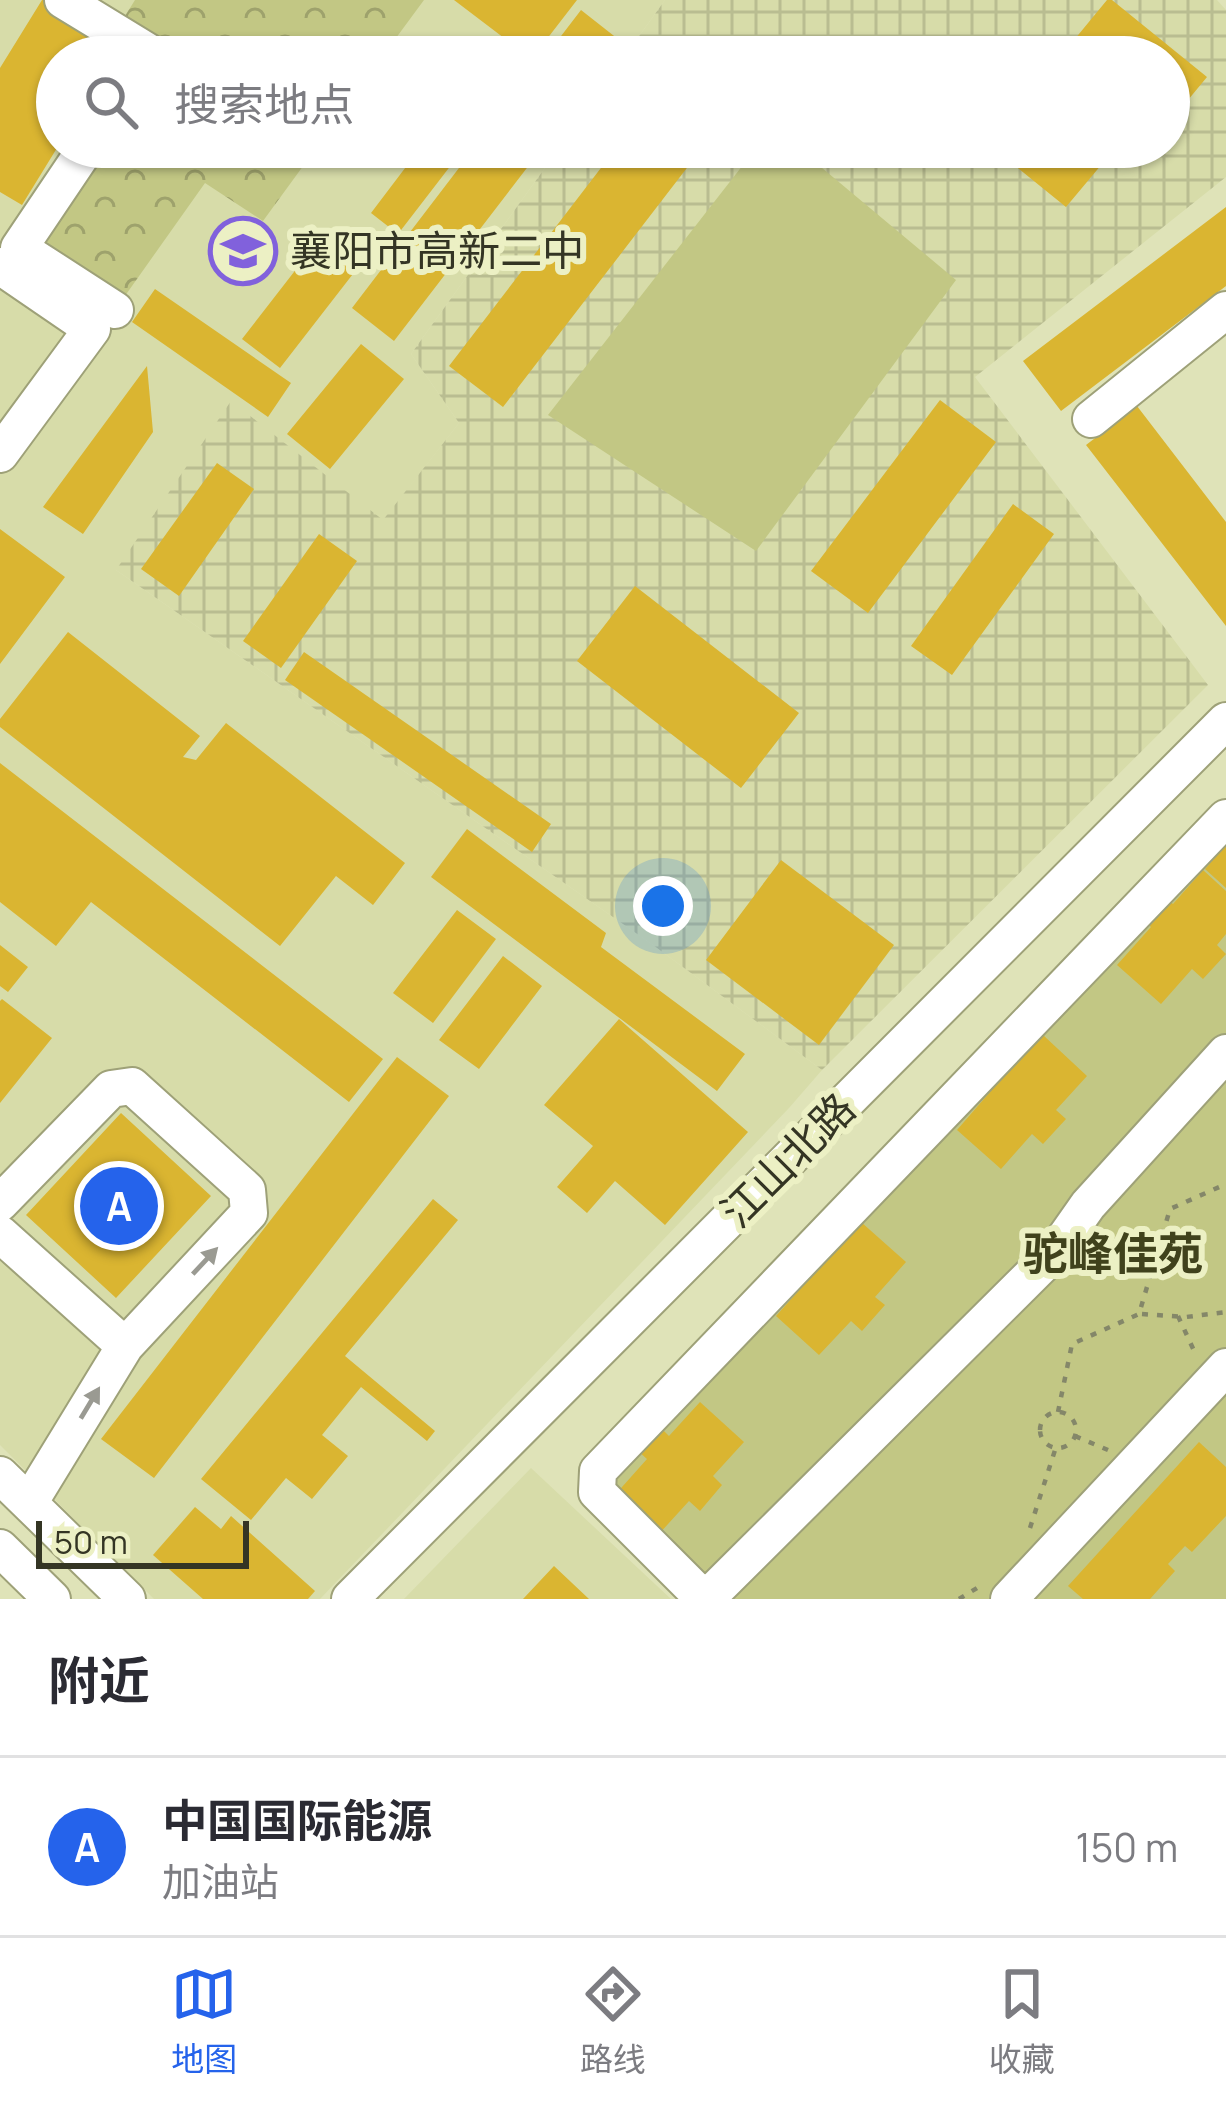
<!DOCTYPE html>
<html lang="zh">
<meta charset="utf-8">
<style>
:root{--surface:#fff;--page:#f7f7f7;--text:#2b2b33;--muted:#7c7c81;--line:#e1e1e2;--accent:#2563eb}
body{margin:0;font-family:Manrope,"Noto Sans SC",sans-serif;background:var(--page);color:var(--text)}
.scale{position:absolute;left:36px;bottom:30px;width:213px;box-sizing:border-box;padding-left:12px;border:6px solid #343524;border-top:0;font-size:33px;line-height:42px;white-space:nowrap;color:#343524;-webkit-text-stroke:9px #ecf0c4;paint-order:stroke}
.you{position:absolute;left:663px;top:906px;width:42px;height:42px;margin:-30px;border:9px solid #fff;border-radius:50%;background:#1a73e8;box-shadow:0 0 0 18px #1a73e833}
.badge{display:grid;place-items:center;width:78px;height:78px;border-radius:50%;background:var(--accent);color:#fff;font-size:39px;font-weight:700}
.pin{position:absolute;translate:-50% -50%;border:6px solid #fff;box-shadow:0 3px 12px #0006}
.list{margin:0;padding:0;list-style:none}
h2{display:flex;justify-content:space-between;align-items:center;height:156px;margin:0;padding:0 48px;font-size:51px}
h2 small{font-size:39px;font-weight:400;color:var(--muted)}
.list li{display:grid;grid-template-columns:78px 1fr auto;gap:36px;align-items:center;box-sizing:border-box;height:180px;padding:0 48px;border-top:3px solid var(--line)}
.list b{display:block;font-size:45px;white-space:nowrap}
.list p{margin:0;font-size:39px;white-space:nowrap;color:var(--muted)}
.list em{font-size:39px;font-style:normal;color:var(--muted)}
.icon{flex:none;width:66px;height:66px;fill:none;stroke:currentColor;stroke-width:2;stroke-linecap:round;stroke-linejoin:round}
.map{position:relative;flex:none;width:1226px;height:1599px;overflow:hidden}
.search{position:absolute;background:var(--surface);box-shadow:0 3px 9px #0004;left:36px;right:36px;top:36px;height:132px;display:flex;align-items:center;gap:30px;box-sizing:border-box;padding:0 42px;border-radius:66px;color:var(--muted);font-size:45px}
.sheet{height:336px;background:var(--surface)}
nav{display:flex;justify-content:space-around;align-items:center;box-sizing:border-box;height:168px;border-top:3px solid var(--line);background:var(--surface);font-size:33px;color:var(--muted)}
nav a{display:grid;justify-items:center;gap:6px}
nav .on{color:var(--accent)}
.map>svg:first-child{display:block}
.built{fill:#d7dca9}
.industrial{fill:url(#industrial-grid)}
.grass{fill:#c2c784}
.park{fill:url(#park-crowns)}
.building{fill:#dab531}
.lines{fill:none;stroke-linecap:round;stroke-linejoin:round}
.minor-casing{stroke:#9ea178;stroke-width:40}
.path{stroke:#848769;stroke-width:4.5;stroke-dasharray:6 9;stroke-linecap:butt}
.minor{stroke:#fff;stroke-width:36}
.oneway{fill:#9a9a92}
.labels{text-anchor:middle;stroke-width:12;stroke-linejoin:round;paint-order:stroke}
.poi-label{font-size:42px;fill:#343524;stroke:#ecf0c4;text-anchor:start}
.street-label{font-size:42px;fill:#343524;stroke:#ecf0c4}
.neighbourhood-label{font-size:45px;font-weight:bold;fill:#40421c;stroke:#ecf0c4}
</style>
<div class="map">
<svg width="1226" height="1599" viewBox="0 0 1226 1599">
<defs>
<pattern id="industrial-grid" width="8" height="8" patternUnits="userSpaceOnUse" patternTransform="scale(3)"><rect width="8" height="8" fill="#d7dca9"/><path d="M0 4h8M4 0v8" fill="none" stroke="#b9bd91"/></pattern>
<pattern id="park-crowns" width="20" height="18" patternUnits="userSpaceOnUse" patternTransform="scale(3)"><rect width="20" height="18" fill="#c2c784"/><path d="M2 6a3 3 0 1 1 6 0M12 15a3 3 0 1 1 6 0" fill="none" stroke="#9ea26c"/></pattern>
</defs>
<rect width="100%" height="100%" fill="#dfe3b8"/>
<!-- built -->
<path class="built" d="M0 0H665L624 57H57V147H560L411 354 459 423 383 521 116 570 653 945 822 1070 789 1108 320 1599H154L0 1445Z
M531 1468 671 1599H404Z"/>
<!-- industrial -->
<path class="industrial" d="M665 0H1217L1226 10V177L975 377 1208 685 822 1070 653 945 116 570 231 401 383 520 459 423 411 354 560 147H1169V57H624Z"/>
<!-- grass -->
<path class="grass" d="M757 147H797L956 280 756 551 548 415Z
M1226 818V1599H704L598 1471Z"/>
<!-- park -->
<path class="park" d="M135 0H424L382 57H148L115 32Z
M87 147H317L263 221 205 183 115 310 19 248Z"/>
<!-- building -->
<path class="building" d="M42 0H54L122 41 113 57H57V148L22 205 0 192V68Z
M454 0H577L533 57H490L504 38Z
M1107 0H1112L1207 77 1188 100 1169 85V57H1060Z
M581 10 623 43 612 57H545Z
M421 147H465L398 234 371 213Z
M475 147H543L394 341 352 308Z
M617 147H703L503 407 449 366Z
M992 147H1081L1102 164 1066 207Z
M1226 207V286L1061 411 1023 361Z
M318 241 356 270 280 368 242 339Z
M155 289 291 383 268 417 132 322Z
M361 344 404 379 330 469 287 434Z
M147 366 153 432 83 534 43 507Z
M940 400 996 442 868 613 811 571Z
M1137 406 1226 522V626L1086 445Z
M217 463 254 489 179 596 141 569Z
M1013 504 1054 534 952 675 911 646Z
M0 529 65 577 0 664Z
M319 534 357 561 281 668 243 641Z
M635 586 799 713 741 788 577 661Z
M68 632 200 736 183 757 196 760 226 723 405 863 373 905 336 876 280 946 0 727V719Z
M304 652 551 824 532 852 285 680Z
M0 763 383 1059 349 1102 91 902 56 946 0 902Z
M467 829 606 933 601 947 745 1054 717 1091 431 877Z
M1226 845V888L1205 869Z
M781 860 894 945 819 1045 706 960Z
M1203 870 1226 891V934L1217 945 1226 954 1203 979 1192 969 1161 1004 1117 965 1151 927 1141 918 1162 895 1173 904Z
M457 910 496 939 433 1023 393 993Z
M0 945 28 967 8 992 0 986Z
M503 956 542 986 479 1069 439 1040Z
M2 999 52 1038 0 1103V1001Z
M619 1019 748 1132 665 1225 615 1181 587 1213 557 1187 593 1146 544 1105Z
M1043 1035 1087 1076 1056 1110 1066 1119 1043 1144 1032 1134 1001 1169 957 1130 990 1092 980 1083 1002 1060 1012 1069Z
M397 1057 449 1096 154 1478 101 1439Z
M121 1113 211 1196 116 1298 26 1215Z
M433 1199 458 1220 345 1356 435 1431 427 1441 361 1387 322 1435 348 1456 312 1499 286 1478 251 1520 201 1479Z
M861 1222 906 1262 875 1297 885 1305 862 1331 851 1321 819 1355 776 1316 809 1279 799 1270 820 1246 831 1256Z
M700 1402 744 1442 713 1476 722 1485 700 1511 689 1501 658 1535 614 1496 647 1459 637 1450 659 1426 669 1436Z
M1199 1442 1226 1467V1516L1192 1552 1185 1546 1168 1564 1175 1571 1150 1599H1083L1068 1586Z
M195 1507 221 1529 231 1516 315 1591 308 1599H203L153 1555Z
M554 1566 589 1599H523Z"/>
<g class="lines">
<!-- minor casing -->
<g class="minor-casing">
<path id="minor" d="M63 0 150 53 148 57
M87 147 19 248 115 310
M0 266 92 329 0 454
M1091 419 1226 310
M0 1203 111 1089 132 1086 247 1190 249 1213 125 1346
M0 1234 125 1346 29 1503
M0 1475 127 1599
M0 1548 52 1599
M350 1599 1226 721
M704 1599 597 1492 598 1471 1226 818
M706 1599 1055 1252 1088 1205 1226 1053
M1009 1599 1226 1367"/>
</g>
<!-- path -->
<path class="path" d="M1142 1314 1186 1317 1226 1312
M1178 1316 1196 1355
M1058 1412 1072 1344 1139 1314 1170 1209 1226 1184
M1040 1430a18 18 0 1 1 36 0a18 18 0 1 1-36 0Z
M1075 1436 1108 1450
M1030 1528 1056 1447
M959 1599 977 1588"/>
<!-- minor -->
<use href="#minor" class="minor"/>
</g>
<!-- one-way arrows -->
<defs><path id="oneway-solid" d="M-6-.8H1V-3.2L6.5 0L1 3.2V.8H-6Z" transform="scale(3)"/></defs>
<g class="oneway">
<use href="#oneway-solid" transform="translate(205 1261) rotate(-47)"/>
<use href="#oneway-solid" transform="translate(90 1403) rotate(-59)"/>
</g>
<!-- icons -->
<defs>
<g id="school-ring" transform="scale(3.45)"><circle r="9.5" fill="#ecf0c4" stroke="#8161dc" stroke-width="1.5"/><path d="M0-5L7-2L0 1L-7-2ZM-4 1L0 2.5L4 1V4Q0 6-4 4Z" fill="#8161dc"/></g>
</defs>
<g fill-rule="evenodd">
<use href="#school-ring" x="243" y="251"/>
</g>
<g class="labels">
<!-- poi labels -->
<g class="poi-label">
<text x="290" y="266">襄阳市高新二中</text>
</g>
<!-- street labels -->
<g class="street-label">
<text transform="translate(788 1160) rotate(-45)" y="15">江山北路</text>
</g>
<!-- neighbourhood labels -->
<g class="neighbourhood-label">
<text x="1113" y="1270">驼峰佳苑</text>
</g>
</g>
</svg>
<div class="scale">50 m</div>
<div class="you"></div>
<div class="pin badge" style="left:119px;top:1206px">A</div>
<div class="search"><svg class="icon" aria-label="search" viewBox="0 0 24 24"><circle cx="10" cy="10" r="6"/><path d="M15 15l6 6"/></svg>搜索地点</div>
</div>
<section class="sheet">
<h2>附近<small></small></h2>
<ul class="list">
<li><span class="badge">A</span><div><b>中国国际能源</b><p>加油站</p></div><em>150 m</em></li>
</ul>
</section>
<nav>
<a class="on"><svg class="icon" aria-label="map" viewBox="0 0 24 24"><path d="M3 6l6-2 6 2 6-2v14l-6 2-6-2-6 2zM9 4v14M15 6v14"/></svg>地图</a>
<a><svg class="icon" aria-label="directions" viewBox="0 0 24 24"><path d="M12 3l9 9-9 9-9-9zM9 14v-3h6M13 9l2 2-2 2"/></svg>路线</a>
<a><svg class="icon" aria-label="saved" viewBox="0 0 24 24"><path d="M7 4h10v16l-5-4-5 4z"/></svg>收藏</a>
</nav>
